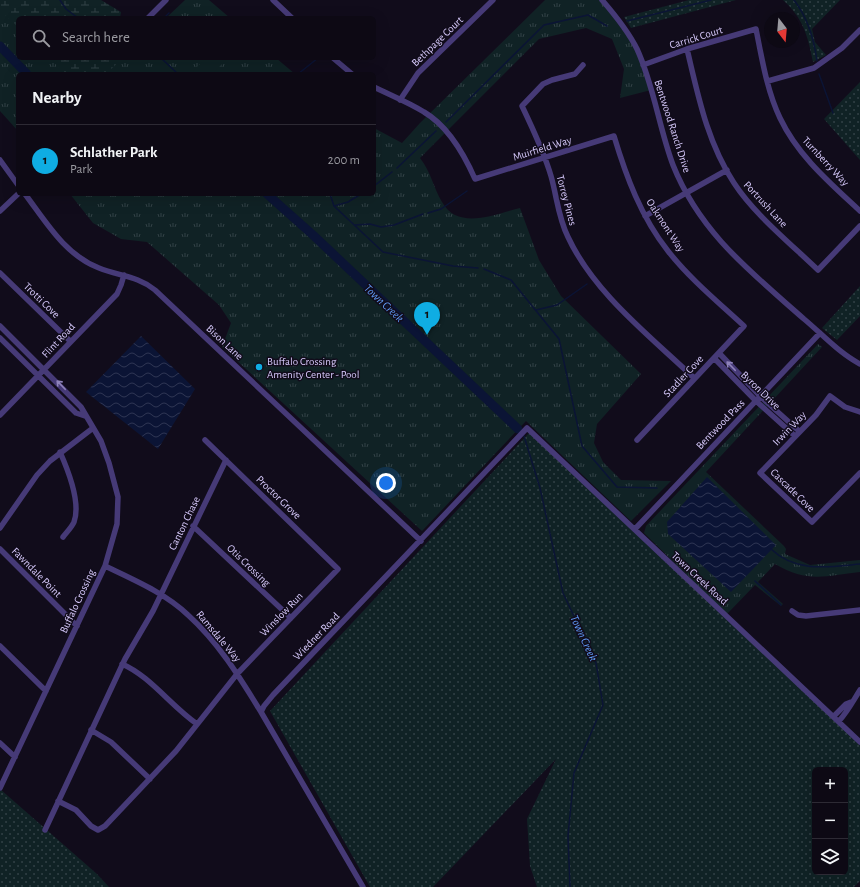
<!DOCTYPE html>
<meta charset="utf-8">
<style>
:root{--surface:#0d0914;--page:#16121d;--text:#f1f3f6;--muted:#9a9aa0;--line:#2d2a34;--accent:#0fade3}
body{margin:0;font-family:"Alegreya Sans",sans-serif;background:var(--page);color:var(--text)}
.controls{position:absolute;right:12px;bottom:12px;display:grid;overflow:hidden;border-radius:6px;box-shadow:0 4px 16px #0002}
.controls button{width:36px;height:36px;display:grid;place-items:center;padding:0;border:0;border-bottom:1px solid var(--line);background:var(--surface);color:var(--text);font:20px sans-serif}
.compass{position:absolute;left:764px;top:12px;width:36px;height:36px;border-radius:50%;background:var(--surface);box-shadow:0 4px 16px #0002;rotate:164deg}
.you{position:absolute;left:386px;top:483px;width:14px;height:14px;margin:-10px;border:3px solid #fff;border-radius:50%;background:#1a73e8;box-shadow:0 0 0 6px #1a73e833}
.badge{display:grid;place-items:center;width:26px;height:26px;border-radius:50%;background:var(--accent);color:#111;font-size:13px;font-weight:700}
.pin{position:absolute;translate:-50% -33px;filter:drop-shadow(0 1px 2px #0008)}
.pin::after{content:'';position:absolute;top:21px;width:14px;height:12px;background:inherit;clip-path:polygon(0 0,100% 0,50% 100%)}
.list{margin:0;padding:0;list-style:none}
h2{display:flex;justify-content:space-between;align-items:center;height:52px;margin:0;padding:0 16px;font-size:17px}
h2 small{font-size:13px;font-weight:400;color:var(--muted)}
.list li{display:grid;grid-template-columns:26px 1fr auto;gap:12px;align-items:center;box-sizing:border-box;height:72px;padding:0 16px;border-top:1px solid var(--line)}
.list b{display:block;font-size:15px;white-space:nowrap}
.list p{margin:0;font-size:13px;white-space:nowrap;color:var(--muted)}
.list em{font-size:13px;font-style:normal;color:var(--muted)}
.icon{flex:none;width:22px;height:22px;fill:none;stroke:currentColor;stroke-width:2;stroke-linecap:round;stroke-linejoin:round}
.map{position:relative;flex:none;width:860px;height:887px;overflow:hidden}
.search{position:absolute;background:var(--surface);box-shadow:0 4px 16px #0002;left:16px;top:16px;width:360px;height:44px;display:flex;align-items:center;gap:10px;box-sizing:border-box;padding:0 14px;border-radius:6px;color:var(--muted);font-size:15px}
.panel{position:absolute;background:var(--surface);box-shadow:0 4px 16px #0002;left:16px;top:72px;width:360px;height:124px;border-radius:6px}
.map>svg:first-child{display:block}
.grass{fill:url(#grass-dots);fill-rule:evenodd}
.wetland{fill:url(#wetland-marsh)}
.park{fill:url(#park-tufts)}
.garden{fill:#102225}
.water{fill:url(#water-waves)}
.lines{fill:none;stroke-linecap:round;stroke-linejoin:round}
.stream{stroke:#0b1435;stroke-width:1.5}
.river{stroke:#0b1435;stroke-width:9}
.street{stroke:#463a77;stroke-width:5.5}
.oneway{stroke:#8e82ba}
.poi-dot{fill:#0fade3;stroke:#110c1b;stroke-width:1.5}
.labels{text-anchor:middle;stroke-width:3;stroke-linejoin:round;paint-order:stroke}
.street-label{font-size:11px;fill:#d7cafc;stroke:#110c1b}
.poi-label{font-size:11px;fill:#d7cafc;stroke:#110c1b;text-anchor:start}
.water-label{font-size:12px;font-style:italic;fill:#5f99f5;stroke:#110c1b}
</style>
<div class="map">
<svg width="860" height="887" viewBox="0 0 860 887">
<defs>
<pattern id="grass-dots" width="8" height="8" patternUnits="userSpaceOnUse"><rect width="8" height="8" fill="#102225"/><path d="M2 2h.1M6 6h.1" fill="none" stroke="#324146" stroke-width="1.8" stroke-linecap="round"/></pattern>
<pattern id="wetland-marsh" width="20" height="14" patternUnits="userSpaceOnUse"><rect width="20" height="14" fill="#102225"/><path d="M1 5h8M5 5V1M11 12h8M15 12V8" fill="none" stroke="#324146"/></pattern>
<pattern id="park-tufts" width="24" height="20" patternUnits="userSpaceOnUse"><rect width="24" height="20" fill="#102225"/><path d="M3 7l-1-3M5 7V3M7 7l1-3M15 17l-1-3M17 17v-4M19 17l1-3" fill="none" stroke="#324146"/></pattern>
<pattern id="water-waves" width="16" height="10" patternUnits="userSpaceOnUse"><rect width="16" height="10" fill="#0b1435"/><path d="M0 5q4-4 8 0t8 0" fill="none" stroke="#2e3553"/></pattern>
</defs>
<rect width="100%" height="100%" fill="#110c1b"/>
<!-- grass -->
<path class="grass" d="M689 0H736L631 28 624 17Z
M783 0H840L812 29 815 42 826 55 813 62C808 36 803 18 783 0Z
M860 82V160L824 119Z
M860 286V316L837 340 822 328Z
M529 433 860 744V881L854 887H537L530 866 527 819 556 759 433 887H370L270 711ZM815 770H845V872H815Z
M0 789 97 874 109 887H0Z"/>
<!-- wetland -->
<path class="wetland" d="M0 0H101L121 12 120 18H18V58H170L186 74H18L0 87Z"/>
<!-- park -->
<path class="park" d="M185 0H209L230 18H166Z
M545 0H602L636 49 651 90 620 98 624 69 612 39 586 28 539 39 420 158C432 174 433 187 442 202 458 231 495 214 520 208L539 260 561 296 641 374 597 424 594 443 603 462 621 480 671 481 631 521 526 421 422 531 222 347 231 323 219 305 147 242 121 239 93 223 70 194H374V128L402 143 420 123Z
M0 10 18 27V58H49L66 74H18V131L0 111Z
M123 58H276L295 74H106Z
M818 344 822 347 706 472 784 546 786 549 785 554 810 565 860 560V572C825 576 807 583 775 564L758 582 783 604 781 606 755 585 727 614 644 533 646 526Z"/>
<!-- garden -->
<path class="garden" d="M206 58H225L226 60 212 74H196L193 71Z"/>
<!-- water -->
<path class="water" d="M141 336 195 389 158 449 86 392Z
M707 477 776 545 731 592 668 534 667 522Z"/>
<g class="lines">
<!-- stream -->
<path class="stream" d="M60 0 66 9 78 18
M794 0C808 18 814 39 817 61
M164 18 169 13
M627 21 711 0
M161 58 178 74
M298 74 318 58
M819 74 833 113
M446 122 544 25 588 15 607 26
M397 168 436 131
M374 186 392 172
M330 194 334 206 383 252 453 266 478 268
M334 206 348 202 361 194
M428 213 441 209 467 191
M355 225 370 224 381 227 394 225 423 214
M484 269 511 280 559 339 582 446 617 487 657 488
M536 310 557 305 587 284
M524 436 540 488 563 593 596 663 603 705 574 773 568 836 570 887
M771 549C796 573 828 567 860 564
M755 581 781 605"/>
<!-- river -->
<path class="river" d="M0 46 27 74
M267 194 313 235 518 429"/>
<!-- street -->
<path class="street" d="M273 0 292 18
M602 0C615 15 628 31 637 49 654 86 659 128 673 165 700 233 751 272 804 319 822 334 839 353 860 364
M148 18 166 0
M687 49C698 95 707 142 734 183 754 214 791 244 818 270L860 226
M333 58 352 74
M583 65 575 74 552 80 543 84 522 106C533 129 544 152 551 176 557 197 558 217 568 237 594 293 650 336 694 378
M643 65 687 49 756 29C762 59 767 91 780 118 798 156 830 183 860 211
M768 81 814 68 842 48 860 30
M374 87C390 95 408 102 424 112 448 126 464 154 475 179L614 136C626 176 641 217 668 251 690 279 718 302 744 326L637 440
M400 100 418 73 493 0
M0 160 18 185
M25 194C46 222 65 255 99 268 119 276 138 276 155 290L421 541
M0 211 18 194
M645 216 727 170
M0 273 70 341
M0 326 81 407 101 441 109 463 118 497 117 524 105 566 0 788
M0 338 76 413 85 416
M719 353 761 397 799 431
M714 358 756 401 795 436
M860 412 845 407 830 396 816 415 760 473 812 522 860 473
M0 415 117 294 121 285 124 275
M60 452C68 470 81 503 74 522 72 527 66 533 63 537
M193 526 291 618
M0 528 37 475 50 461 93 428
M635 529 820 333
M0 549 77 626
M105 566C134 580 165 593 188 615 219 643 240 678 261 712
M792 611 798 615 806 616 860 610
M0 646 46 691
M122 664C150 676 171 706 197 724
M834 716 846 704 851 702
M839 721C848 711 853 701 860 690
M91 730 111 742 150 779
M0 743 15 757
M58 801 76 810 91 826 98 830 105 826 176 751 237 674 338 569 205 440
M45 830 125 659 153 611 226 460
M363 887 261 712 264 706 273 695 527 428 860 742"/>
</g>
<!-- one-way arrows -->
<defs><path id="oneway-shaft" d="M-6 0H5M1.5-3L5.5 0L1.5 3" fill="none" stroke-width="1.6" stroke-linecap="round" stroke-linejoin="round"/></defs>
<g class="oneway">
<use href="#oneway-shaft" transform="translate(731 366) rotate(-134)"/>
<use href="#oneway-shaft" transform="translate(61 385) rotate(-134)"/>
</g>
<!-- markers -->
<circle class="poi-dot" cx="259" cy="367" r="4"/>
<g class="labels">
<!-- street labels -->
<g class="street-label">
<text transform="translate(696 37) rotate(-17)" y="4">Carrick Court</text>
<text transform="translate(437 41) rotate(-44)" y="4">Bethpage Court</text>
<text transform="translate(673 126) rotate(72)" y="4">Bentwood Ranch Drive</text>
<text transform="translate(542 148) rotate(-17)" y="4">Muirfield Way</text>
<text transform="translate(826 161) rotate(47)" y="4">Turnberry Way</text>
<text transform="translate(567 200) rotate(75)" y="4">Torrey Pines</text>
<text transform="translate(766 204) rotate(47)" y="4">Portrush Lane</text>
<text transform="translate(666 225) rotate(57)" y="4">Oakmont Way</text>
<text transform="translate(42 300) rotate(44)" y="4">Trotti Cove</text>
<text transform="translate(58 340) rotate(-47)" y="4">Flint Road</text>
<text transform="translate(225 342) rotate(43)" y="4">Bison Lane</text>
<text transform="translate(683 376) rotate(-47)" y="4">Stadler Cove</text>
<text transform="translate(761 390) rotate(44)" y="4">Byron Drive</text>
<text transform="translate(720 424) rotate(-46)" y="4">Bentwood Pass</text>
<text transform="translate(789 428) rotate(-46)" y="4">Irwin Way</text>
<text transform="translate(793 490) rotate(44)" y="4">Cascade Cove</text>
<text transform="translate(279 497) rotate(44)" y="4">Proctor Grove</text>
<text transform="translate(184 523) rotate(-64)" y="4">Canton Chase</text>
<text transform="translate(249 565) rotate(44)" y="4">Otis Crossing</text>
<text transform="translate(37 572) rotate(45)" y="4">Fawndale Point</text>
<text transform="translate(700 578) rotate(43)" y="4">Town Creek Road</text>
<text transform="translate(77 601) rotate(-65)" y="4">Buffalo Crossing</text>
<text transform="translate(281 614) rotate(-46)" y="4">Winslow Run</text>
<text transform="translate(219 636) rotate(50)" y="4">Ramsdale Way</text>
<text transform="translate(316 636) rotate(-46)" y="4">Wiedner Road</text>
</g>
<!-- poi labels -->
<g class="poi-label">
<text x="267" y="365">Buffalo Crossing<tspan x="267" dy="13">Amenity Center - Pool</tspan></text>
</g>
<!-- water labels -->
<g class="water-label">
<text transform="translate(384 303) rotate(43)" y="4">Town Creek</text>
<text transform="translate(584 638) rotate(65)" y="4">Town Creek</text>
</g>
</g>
</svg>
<div class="controls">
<button>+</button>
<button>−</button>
<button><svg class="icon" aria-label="layers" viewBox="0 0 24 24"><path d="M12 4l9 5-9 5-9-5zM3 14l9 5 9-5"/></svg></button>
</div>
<svg class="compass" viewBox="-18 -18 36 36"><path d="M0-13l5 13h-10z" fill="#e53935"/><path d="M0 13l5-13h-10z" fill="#9a9aa0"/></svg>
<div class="you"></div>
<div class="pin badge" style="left:427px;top:335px">1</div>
<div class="search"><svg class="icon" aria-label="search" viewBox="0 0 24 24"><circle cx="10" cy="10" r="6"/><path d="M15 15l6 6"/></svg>Search here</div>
<section class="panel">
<h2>Nearby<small></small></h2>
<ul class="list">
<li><span class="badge">1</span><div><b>Schlather Park</b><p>Park</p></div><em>200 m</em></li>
</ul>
</section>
</div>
